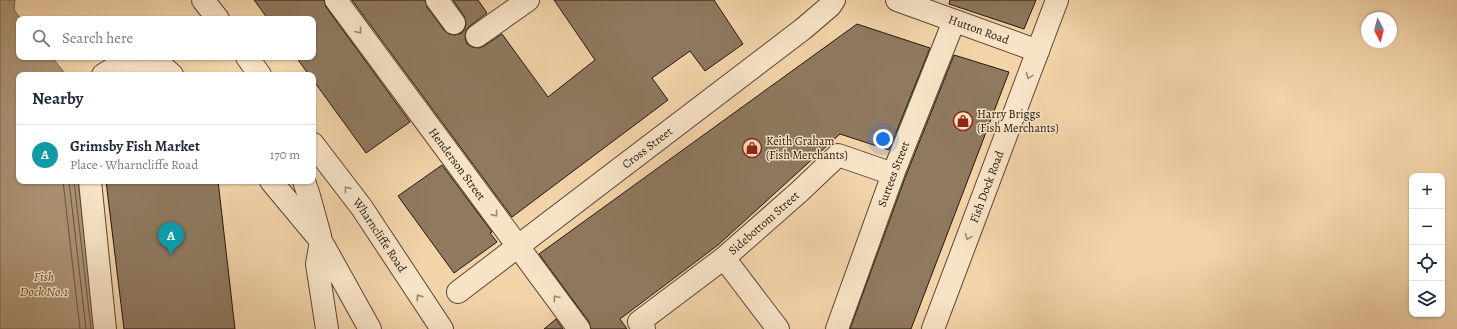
<!DOCTYPE html>
<meta charset="utf-8">
<style>
:root{--surface:#fff;--page:#f6f6f7;--text:#1f2937;--muted:#747a83;--line:#e0e1e3;--accent:#2563eb}
body{margin:0;font-family:Alegreya,serif;background:var(--page);color:var(--text)}
.controls{position:absolute;right:12px;bottom:12px;display:grid;overflow:hidden;border-radius:8px;box-shadow:0 1px 3px #0004}
.controls button{width:36px;height:36px;display:grid;place-items:center;padding:0;border:0;border-bottom:1px solid var(--line);background:var(--surface);color:var(--text);font:20px sans-serif}
.compass{position:absolute;left:1361px;top:12px;width:36px;height:36px;border-radius:50%;background:var(--surface);box-shadow:0 1px 3px #0004;rotate:173deg}
.you{position:absolute;left:883px;top:139px;width:14px;height:14px;margin:-10px;border:3px solid #fff;border-radius:50%;background:#1a73e8;box-shadow:0 0 0 6px #1a73e833}
.badge{display:grid;place-items:center;width:26px;height:26px;border-radius:50%;background:var(--accent);color:#fff;font-size:13px;font-weight:700}
.pin{position:absolute;translate:-50% -33px;filter:drop-shadow(0 1px 2px #0008)}
.pin::after{content:'';position:absolute;top:21px;width:14px;height:12px;background:inherit;clip-path:polygon(0 0,100% 0,50% 100%)}
.list{margin:0;padding:0;list-style:none}
h2{display:flex;justify-content:space-between;align-items:center;height:52px;margin:0;padding:0 16px;font-size:17px}
h2 small{font-size:13px;font-weight:400;color:var(--muted)}
.list li{display:grid;grid-template-columns:26px 1fr auto;gap:12px;align-items:center;box-sizing:border-box;height:60px;padding:0 16px;border-top:1px solid var(--line)}
.list b{display:block;font-size:15px;white-space:nowrap}
.list p{margin:0;font-size:13px;white-space:nowrap;color:var(--muted)}
.list em{font-size:13px;font-style:normal;color:var(--muted)}
.icon{flex:none;width:22px;height:22px;fill:none;stroke:currentColor;stroke-width:2;stroke-linecap:round;stroke-linejoin:round}
.map{position:relative;flex:none;width:1457px;height:329px;overflow:hidden}
.search{position:absolute;background:var(--surface);box-shadow:0 1px 3px #0004;left:16px;top:16px;width:300px;height:44px;display:flex;align-items:center;gap:10px;box-sizing:border-box;padding:0 14px;border-radius:8px;color:var(--muted);font-size:15px}
.panel{position:absolute;background:var(--surface);box-shadow:0 1px 3px #0004;left:16px;top:72px;width:300px;height:112px;border-radius:8px}
.map>svg:first-child{display:block}
.water{fill:#ac9374;stroke:#76614c}
.lines{fill:none;stroke-linecap:round;stroke-linejoin:round}
.shore{stroke:#685442;stroke-width:1}
.building{fill:#8f795f;stroke:#24160f}
.minor-casing{stroke:#584635;stroke-width:24}
.minor{stroke:#f7e3c6;stroke-width:22}
.oneway{stroke:#988774}
.labels{text-anchor:middle;stroke-width:3;stroke-linejoin:round;paint-order:stroke}
.street-label{font-size:12px;fill:#24160f;stroke:#f7e3c6}
.poi-label{font-size:12px;fill:#24160f;stroke:#f7e3c6;text-anchor:start}
.water-label{font-size:13px;font-style:italic;fill:#5a4837;stroke:#f7e3c6}
</style>
<div class="map">
<svg width="1457" height="329" viewBox="0 0 1457 329">
<rect width="100%" height="100%" fill="#f2d4a8"/>
<filter id="stains"><feTurbulence type="fractalNoise" baseFrequency=".005" numOctaves="4"/><feColorMatrix values="0 0 0 0 .2 0 0 0 0 .09 0 0 0 0 .02 0 0 0 .5 -.17"/></filter>
<radialGradient id="worn" r=".72"><stop offset=".6" stop-color="#630" stop-opacity="0"/><stop offset="1" stop-color="#630" stop-opacity=".3"/></radialGradient>
<!-- water -->
<path class="water" d="M0 0H15L14 10 21 19H19V57H52L66 75H19V181H78L95 329H0Z"/>
<g class="lines">
<!-- shore -->
<path class="shore" d="M63 181 80 329
M69 181 86 329
M74 181 91 329"/>
</g>
<!-- building -->
<path class="building" d="M254 0H324L326 7 410 122 366 153 313 80V75H309L296 57H313V19H268Z
M352 0H425L427 7 444 30 449 34 455 35 462 33 465 28 466 22 464 16 453 0H478L487 13 470 26 466 30 465 38 467 44 472 47 479 48 484 46 502 34 548 97 595 60 554 0H714L743 44 705 71 690 51 652 78 668 100 512 217Z
M950 0H1036L1024 29 949 4Z
M857 24 930 48 889 150 840 134 718 245 620 319 627 329H591L589 322 539 254Z
M954 55 1009 72 911 329H850L905 178Z
M442 165 492 232 490 233 497 242 454 273 398 196Z
M106 181H218L235 329H124Z
M556 319 563 329H544Z"/>
<g class="lines">
<!-- minor casing -->
<g class="minor-casing">
<g id="minor">
<path d="M203 0 218 19"/>
<path id="s1" d="M336 0 579 329"/>
<path d="M437 0 454 23"/>
<path id="s2" d="M897 0 1038 51"/>
<path d="M477 36 528 0"/>
<path d="M247 57 260 75"/>
<path d="M103 75 121 64 162 66 172 75"/>
<path id="s3" d="M313 144 362 208 442 329"/>
<path d="M90 181 105 329"/>
<path d="M271 181 321 241"/>
<path d="M304 181 309 196 320 236"/>
<path d="M724 258 778 329"/>
<path id="s4" d="M458 292 803 29 830 6 834 0"/>
<path d="M327 329 317 264 321 241 370 329"/>
<path id="s5" d="M644 329 639 322 724 258 799 192 838 155 893 174"/>
<path id="s6" d="M837 329 893 174 954 21"/>
<path id="s7" d="M933 329 1057 0"/>
</g>
</g>
<!-- minor -->
<use href="#minor" class="minor"/>
</g>
<!-- one-way arrows -->
<defs><path id="oneway-chevron" d="M-2-3.5L2.5 0L-2 3.5" fill="none" stroke-width="1.6" stroke-linecap="round" stroke-linejoin="round"/></defs>
<g class="oneway">
<use href="#oneway-chevron" transform="translate(359 31) rotate(53)"/>
<use href="#oneway-chevron" transform="translate(1029 76) rotate(111)"/>
<use href="#oneway-chevron" transform="translate(347 189) rotate(-127)"/>
<use href="#oneway-chevron" transform="translate(495 214) rotate(53)"/>
<use href="#oneway-chevron" transform="translate(968 237) rotate(111)"/>
<use href="#oneway-chevron" transform="translate(419 297) rotate(-123)"/>
<use href="#oneway-chevron" transform="translate(556 298) rotate(-126)"/>
</g>
<!-- icons -->
<defs>
<g id="shop-ring" transform="scale(1)"><circle r="9.5" fill="#f7e3c6" stroke="#8f2418" stroke-width="1.5"/><path d="M-5-2.5h2.3a2.7 3.5 0 0 1 5.4 0H5L5.5 6h-11ZM-1.5-2.5h3a1.5 2.3 0 0 0-3 0Z" fill="#8f2418"/></g>
</defs>
<g fill-rule="evenodd">
<use href="#shop-ring" x="963" y="121"/>
<use href="#shop-ring" x="752" y="148"/>
</g>
<g class="labels">
<!-- street labels -->
<g class="street-label">
<text dy="4" stroke="none"><textPath href="#s2" startOffset="87">Hutton Road</textPath></text>
<text dy="4" stroke="none"><textPath href="#s4" startOffset="238">Cross Street</textPath></text>
<text dy="4" stroke="none"><textPath href="#s1" startOffset="204">Henderson Street</textPath></text>
<text dy="4" stroke="none"><textPath href="#s6" startOffset="165">Surtees Street</textPath></text>
<text dy="4" stroke="none"><textPath href="#s7" startOffset="152">Fish Dock Road</textPath></text>
<text dy="4" stroke="none"><textPath href="#s5" startOffset="168">Sidebottom Street</textPath></text>
<text dy="4" stroke="none"><textPath href="#s3" startOffset="113">Wharncliffe Road</textPath></text>
</g>
<!-- poi labels -->
<g class="poi-label">
<text x="977" y="118">Harry Briggs<tspan x="977" dy="14">(Fish Merchants)</tspan></text>
<text x="766" y="145">Keith Graham<tspan x="766" dy="14">(Fish Merchants)</tspan></text>
</g>
<!-- water labels -->
<g class="water-label">
<text x="44" y="281">Fish<tspan x="44" dy="15">Dock No.1</tspan></text>
</g>
</g>
<rect width="100%" height="100%" filter="url(#stains)"/>
<rect width="100%" height="100%" fill="url(#worn)"/>
</svg>
<div class="controls">
<button>+</button>
<button>−</button>
<button><svg class="icon" aria-label="locate" viewBox="0 0 24 24"><circle cx="12" cy="12" r="6"/><path d="M12 2v4M12 18v4M2 12h4M18 12h4"/></svg></button>
<button><svg class="icon" aria-label="layers" viewBox="0 0 24 24"><path d="M12 4l9 5-9 5-9-5zM3 14l9 5 9-5"/></svg></button>
</div>
<svg class="compass" viewBox="-18 -18 36 36"><path d="M0-13l5 13h-10z" fill="#e53935"/><path d="M0 13l5-13h-10z" fill="#747a83"/></svg>
<div class="you"></div>
<div class="pin badge" style="left:171px;top:255px;background:#0f9aa8">A</div>
<div class="search"><svg class="icon" aria-label="search" viewBox="0 0 24 24"><circle cx="10" cy="10" r="6"/><path d="M15 15l6 6"/></svg>Search here</div>
<section class="panel">
<h2>Nearby<small></small></h2>
<ul class="list">
<li><span class="badge" style="background:#0f9aa8">A</span><div><b>Grimsby Fish Market</b><p>Place · Wharncliffe Road</p></div><em>170 m</em></li>
</ul>
</section>
</div>
